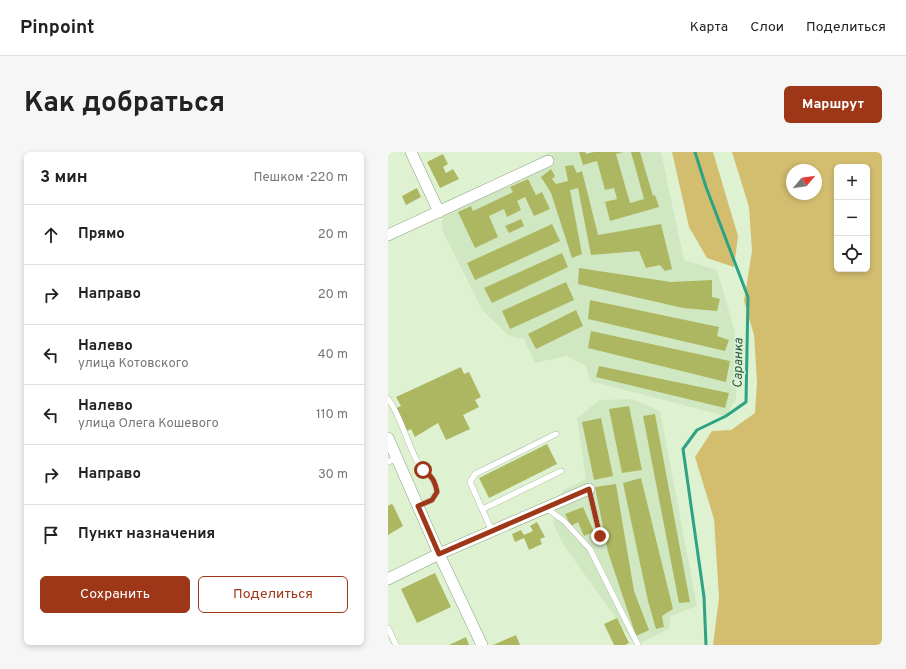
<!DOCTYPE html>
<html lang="ru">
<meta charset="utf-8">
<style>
:root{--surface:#fff;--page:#f6f6f6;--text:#222;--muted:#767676;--line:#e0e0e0;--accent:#9e3717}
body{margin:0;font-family:Overpass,sans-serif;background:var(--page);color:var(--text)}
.controls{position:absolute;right:12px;top:12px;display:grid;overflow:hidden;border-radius:6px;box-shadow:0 2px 6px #0003}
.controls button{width:36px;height:36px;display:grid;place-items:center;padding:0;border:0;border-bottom:1px solid var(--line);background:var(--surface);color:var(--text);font:20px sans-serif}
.compass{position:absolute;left:398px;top:12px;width:36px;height:36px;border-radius:50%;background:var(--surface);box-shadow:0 2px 6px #0003;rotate:61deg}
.stop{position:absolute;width:12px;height:12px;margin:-9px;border:3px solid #9e3717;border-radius:50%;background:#fff}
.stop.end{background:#9e3717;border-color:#fff;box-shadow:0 1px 4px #0008}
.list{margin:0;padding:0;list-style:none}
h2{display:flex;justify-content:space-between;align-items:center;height:52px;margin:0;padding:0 16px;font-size:17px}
h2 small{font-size:13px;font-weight:400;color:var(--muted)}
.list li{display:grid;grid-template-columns:26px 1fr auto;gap:12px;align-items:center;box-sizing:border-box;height:60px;padding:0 16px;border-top:1px solid var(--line)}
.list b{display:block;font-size:15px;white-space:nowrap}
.list p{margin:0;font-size:13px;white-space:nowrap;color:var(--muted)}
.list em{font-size:13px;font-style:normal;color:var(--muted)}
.actions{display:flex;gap:8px;padding:12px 16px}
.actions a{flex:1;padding:9px 0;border:1px solid var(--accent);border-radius:6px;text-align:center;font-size:14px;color:var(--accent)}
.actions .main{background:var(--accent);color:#fff}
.icon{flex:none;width:22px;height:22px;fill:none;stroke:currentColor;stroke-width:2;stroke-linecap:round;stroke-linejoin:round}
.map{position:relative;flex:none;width:494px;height:493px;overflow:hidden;border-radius:6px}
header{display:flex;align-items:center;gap:24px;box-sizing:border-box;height:56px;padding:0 20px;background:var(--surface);border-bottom:1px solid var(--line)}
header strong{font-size:19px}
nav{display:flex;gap:22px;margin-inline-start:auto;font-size:14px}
.intro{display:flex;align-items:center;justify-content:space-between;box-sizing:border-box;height:96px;padding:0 24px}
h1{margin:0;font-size:28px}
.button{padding:10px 18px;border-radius:6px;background:var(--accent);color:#fff;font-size:14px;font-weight:700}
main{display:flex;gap:24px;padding:0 24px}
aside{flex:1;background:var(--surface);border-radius:6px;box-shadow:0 2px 6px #0003}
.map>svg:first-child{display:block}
.built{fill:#d0e8c2}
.green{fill:#d3be70;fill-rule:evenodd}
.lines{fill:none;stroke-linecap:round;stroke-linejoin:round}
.stream{stroke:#2da285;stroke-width:3}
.building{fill:#adb761}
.lane-casing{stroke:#8c9f81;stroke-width:6}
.street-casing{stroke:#8c9f81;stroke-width:12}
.lane{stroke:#fff;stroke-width:5.5}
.street{stroke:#fff;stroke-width:11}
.route{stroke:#9e3717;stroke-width:5}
.labels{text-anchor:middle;stroke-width:3;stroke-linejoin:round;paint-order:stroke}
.water-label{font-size:13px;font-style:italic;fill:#275649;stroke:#def2d2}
</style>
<header>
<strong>Pinpoint</strong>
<nav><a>Карта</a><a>Слои</a><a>Поделиться</a></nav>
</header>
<div class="intro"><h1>Как добраться</h1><a class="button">Маршрут</a></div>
<main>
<aside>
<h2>3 мин<small>Пешком · 220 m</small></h2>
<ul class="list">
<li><svg class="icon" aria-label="ahead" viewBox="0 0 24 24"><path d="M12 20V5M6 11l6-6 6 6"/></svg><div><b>Прямо</b></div><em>20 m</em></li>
<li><svg class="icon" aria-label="right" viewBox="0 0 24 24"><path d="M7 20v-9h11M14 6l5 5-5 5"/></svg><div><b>Направо</b></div><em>20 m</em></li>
<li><svg class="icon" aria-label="left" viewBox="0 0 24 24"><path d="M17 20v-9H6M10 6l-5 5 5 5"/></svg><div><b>Налево</b><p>улица Котовского</p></div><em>40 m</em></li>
<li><svg class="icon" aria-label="left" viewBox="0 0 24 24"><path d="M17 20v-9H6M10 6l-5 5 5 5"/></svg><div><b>Налево</b><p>улица Олега Кошевого</p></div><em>110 m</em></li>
<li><svg class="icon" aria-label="right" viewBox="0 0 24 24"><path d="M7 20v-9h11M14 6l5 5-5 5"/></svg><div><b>Направо</b></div><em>30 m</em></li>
<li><svg class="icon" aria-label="arrive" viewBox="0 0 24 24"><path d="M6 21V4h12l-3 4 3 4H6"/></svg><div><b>Пункт назначения</b></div></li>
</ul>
<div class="actions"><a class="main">Сохранить</a><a>Поделиться</a></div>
</aside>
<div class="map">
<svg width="494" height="493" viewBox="0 0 494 493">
<rect width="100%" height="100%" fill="#def2d2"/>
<!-- built -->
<path class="built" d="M162 0H273L296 108 329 118 347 180 348 247 338 264 202 229 198 214 179 204 147 211 136 187 121 184 95 159 54 78 55 50 142 13Z
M244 247 272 259 309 454 283 464 281 477 247 493 177 395 165 372 174 339 198 327 189 266 211 248Z"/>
<!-- green -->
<path class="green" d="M284 0H325L350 84 346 115 319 106 301 75Z
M344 0H494V493H325L331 446 326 367 307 305 324 279 343 278 367 261 369 230 366 183 356 149 364 99 361 55ZM449 15H479V117H449ZM404 18H428V42H404Z"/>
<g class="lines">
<!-- stream -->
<path class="stream" d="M307 0 318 35 360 145 358 250 338 264 309 278 295 297 316 445 318 493"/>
</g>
<!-- building -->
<path class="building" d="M191 0H197L198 2 206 0H235L228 2 242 51 256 47 243 0H252L265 44 267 43 271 55 222 69 217 50 229 47 226 36 217 38 209 9 195 13Z
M55 2 60 12 55 15 58 21 65 17 71 27 52 36 39 10Z
M185 13 189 21 194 19 210 83 273 72 284 117 277 119 272 113 258 116 251 99 203 103 190 36 182 38 194 102 184 106 163 41 153 25 163 17 167 24 164 27 168 32 180 29 177 14Z
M140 27 148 43 154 40 162 57 146 64 137 45 129 49 133 58 119 65 116 57 101 64 110 85 87 96 70 60 83 54 85 59 125 40 122 35Z
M29 36 33 45 18 53 14 44Z
M133 67 136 74 121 81 117 74Z
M164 72 172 89 87 128 79 111Z
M174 101 180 115 104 151 96 136Z
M191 116 283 130 324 128V145L332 147 329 159 295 156 190 132Z
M178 130 186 148 122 177 114 159Z
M202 148 331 175 329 184 341 188 337 199 200 167Z
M188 158 195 174 148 197 140 182Z
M203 179 342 209 338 230 200 196Z
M211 214 341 241 337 256 208 225Z
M73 215 76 222 81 220 93 245 87 248 91 255 75 263 82 277 58 288 50 271 27 285 23 277 17 280 6 257 13 254 8 245Z
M241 254 254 318 234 321 221 257Z
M267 262 302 450 291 451 255 264Z
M213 266 225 324 206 328 194 270Z
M159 292 169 312 101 346 91 326Z
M253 326 285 457 274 464 276 475 268 477 260 449 235 331Z
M228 332 246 439 261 478 248 484 220 400 207 335Z
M3 352 5 353 15 374 0 383V354Z
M195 355 206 380 196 384 190 370 183 374 177 362Z
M149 370 157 385 152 387 154 392 141 398 136 386 127 390 124 382 133 378 136 383 145 379 142 374Z
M47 421 63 455 29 471 13 437Z
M229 466 241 491 237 493H226L216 472Z
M128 483 132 493H105Z
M78 485 81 493H61Z"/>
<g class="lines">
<!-- lane casing -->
<g class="lane-casing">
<path id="lane" d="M0 247C11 260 19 290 28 307 35 321 47 323 49 340L44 348 30 354
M0 310 9 306
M201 337 212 384
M158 356 176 369 202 397 250 493
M95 357 173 319
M104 379 82 330 87 322 168 282
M0 476 8 493"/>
</g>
<!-- street casing -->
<g class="street-casing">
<path id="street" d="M23 0 51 60
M0 83 160 9
M0 286 51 402 94 493
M0 427 51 402 201 337"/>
</g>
<!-- lane -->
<use href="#lane" class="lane"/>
<!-- street -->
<use href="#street" class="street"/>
</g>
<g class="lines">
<!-- route -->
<path class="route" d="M35 318C44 324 47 329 49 340L44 348 30 354 51 402 201 337 212 384"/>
</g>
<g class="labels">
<!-- water labels -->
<g class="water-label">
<text transform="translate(349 211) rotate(-89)" y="5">Саранка</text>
</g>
</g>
</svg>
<div class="controls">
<button>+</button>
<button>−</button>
<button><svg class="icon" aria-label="locate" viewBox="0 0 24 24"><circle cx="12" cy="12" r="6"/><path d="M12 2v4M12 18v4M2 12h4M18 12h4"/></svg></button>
</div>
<svg class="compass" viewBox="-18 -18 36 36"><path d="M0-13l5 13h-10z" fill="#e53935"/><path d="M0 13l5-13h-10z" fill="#767676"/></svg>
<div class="stop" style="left:35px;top:318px"></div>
<div class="stop end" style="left:212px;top:384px"></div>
</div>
</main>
